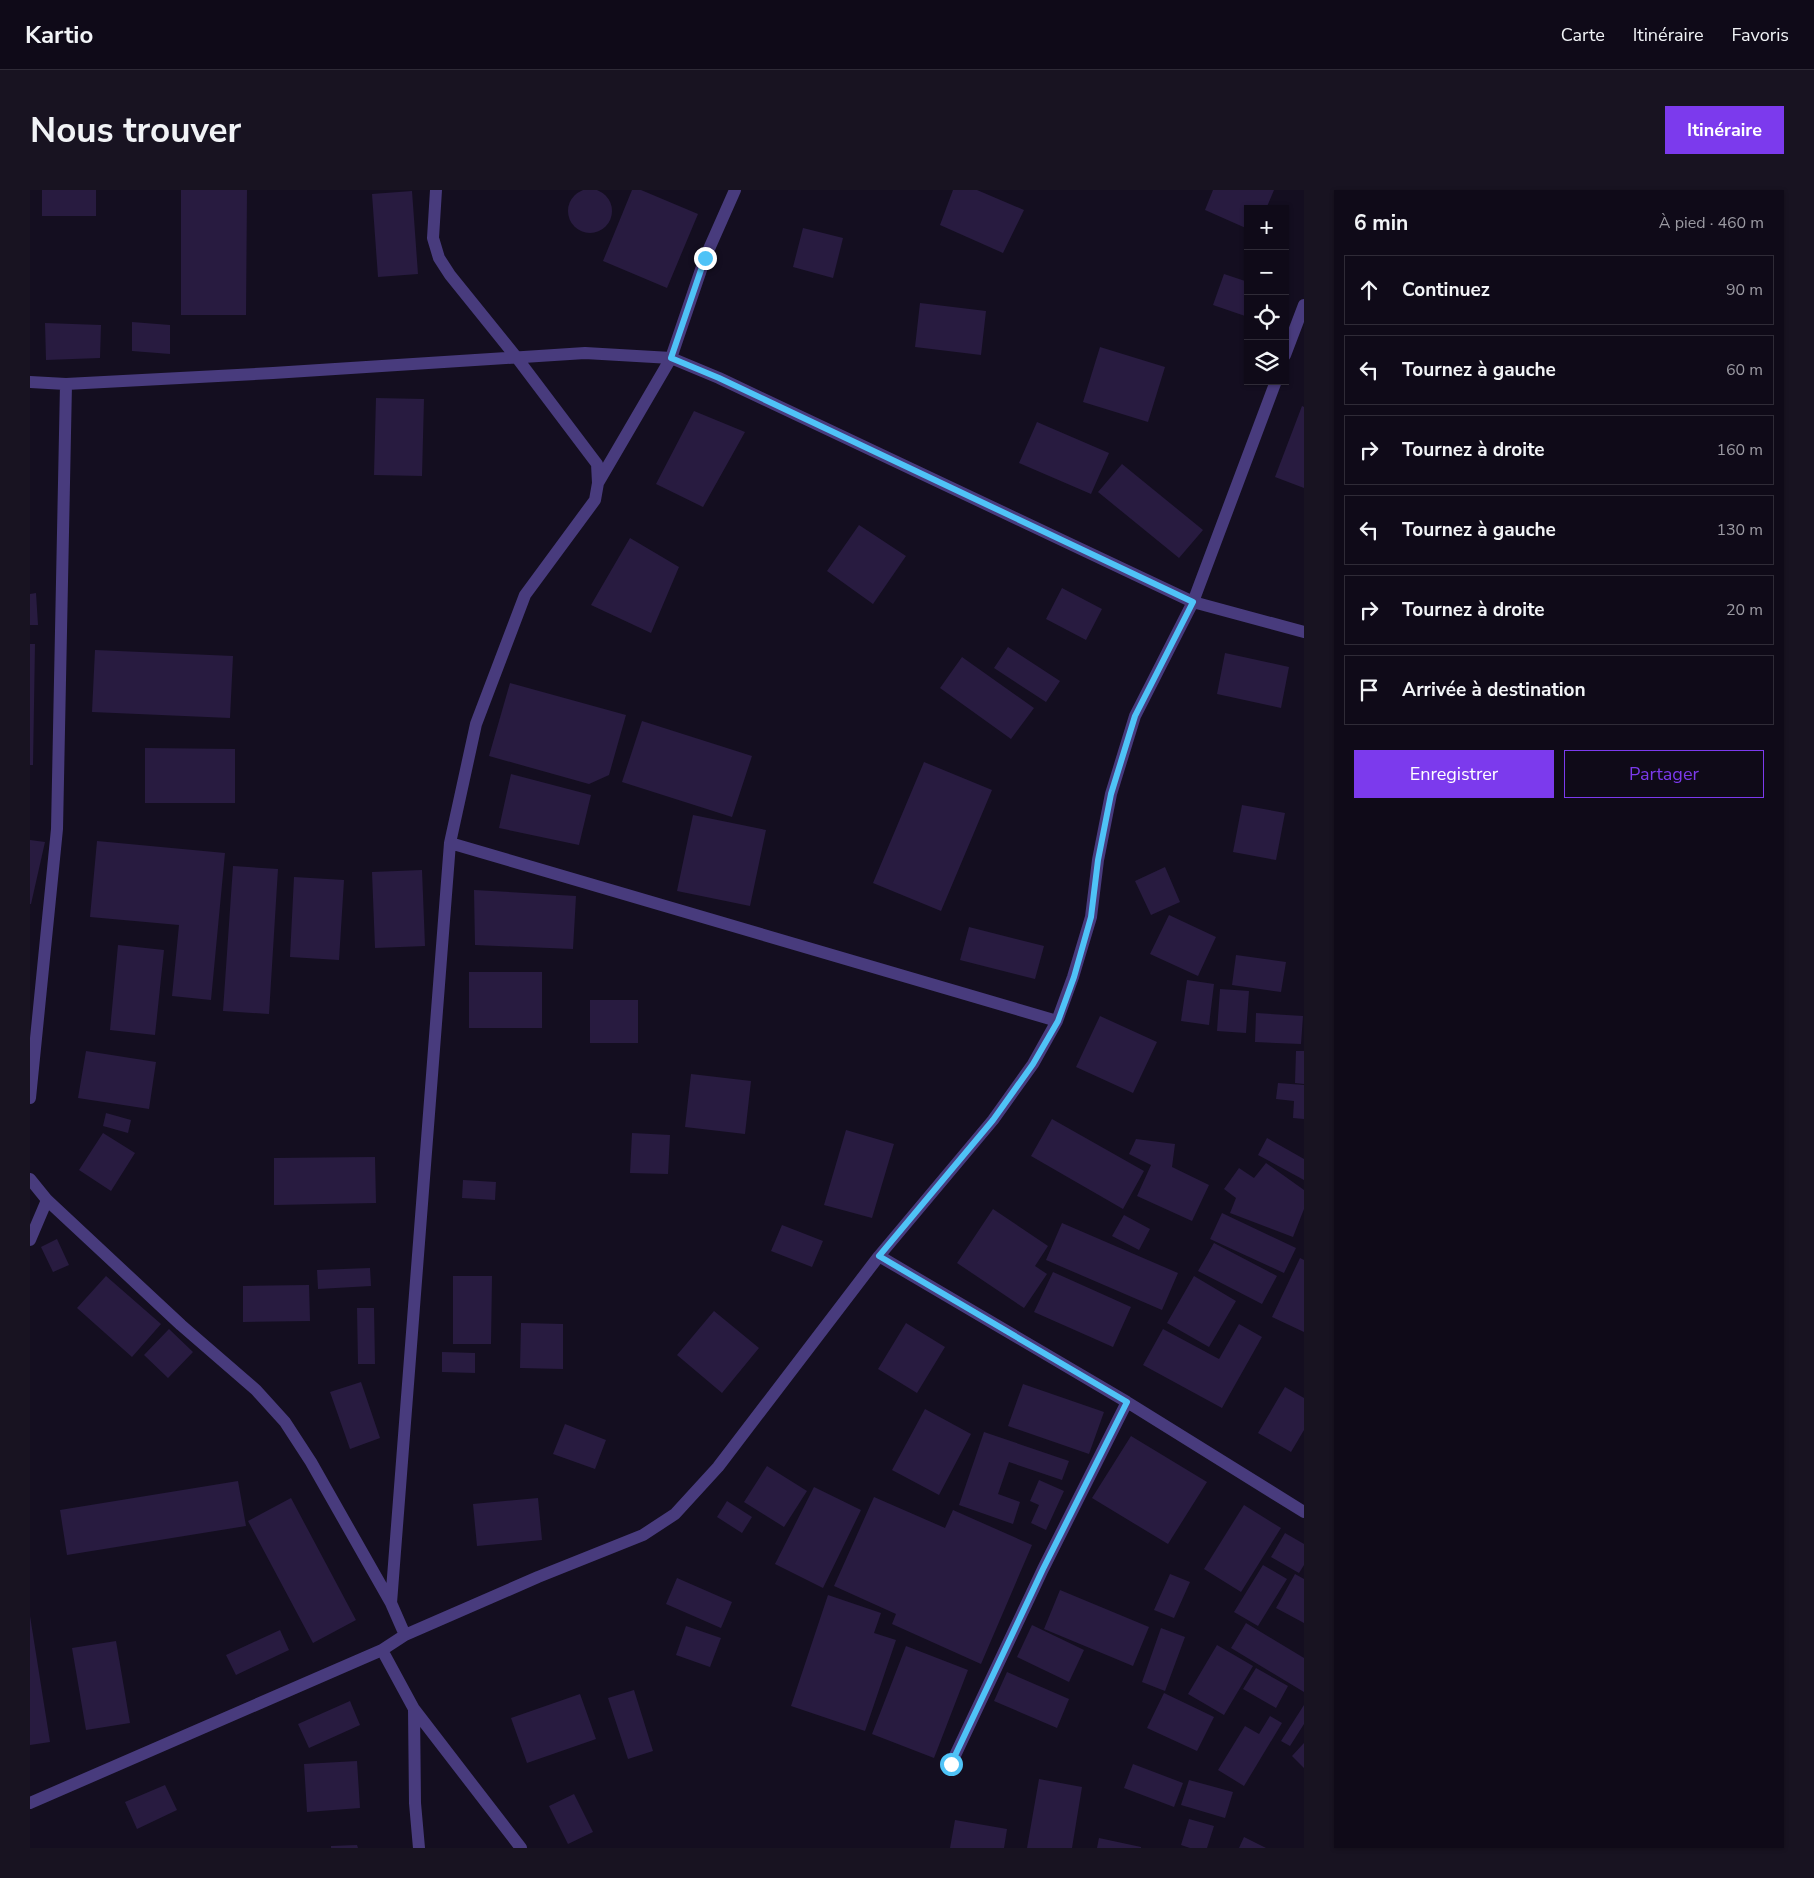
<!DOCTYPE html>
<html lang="fr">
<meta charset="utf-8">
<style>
:root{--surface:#0f0a18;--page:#181321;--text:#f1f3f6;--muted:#9b9aa2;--line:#2f2b37;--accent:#7c3aed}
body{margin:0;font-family:"Nunito Sans",sans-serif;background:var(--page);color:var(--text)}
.controls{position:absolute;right:15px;top:15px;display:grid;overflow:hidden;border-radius:0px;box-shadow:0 1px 4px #0004}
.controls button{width:45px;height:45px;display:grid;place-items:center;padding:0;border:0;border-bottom:1px solid var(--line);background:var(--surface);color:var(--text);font:25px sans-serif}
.stop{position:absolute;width:15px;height:15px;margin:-11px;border:4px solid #4fc3f7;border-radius:50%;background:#fff}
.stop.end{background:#4fc3f7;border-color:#fff;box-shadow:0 1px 5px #0008}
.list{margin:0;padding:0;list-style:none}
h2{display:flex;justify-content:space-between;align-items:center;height:65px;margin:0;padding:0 20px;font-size:21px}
h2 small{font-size:16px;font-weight:400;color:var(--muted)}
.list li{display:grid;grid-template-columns:32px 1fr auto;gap:15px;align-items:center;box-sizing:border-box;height:70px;margin:0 10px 10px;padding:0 10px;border:1px solid var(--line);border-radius:0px}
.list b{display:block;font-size:19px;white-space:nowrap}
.list em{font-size:16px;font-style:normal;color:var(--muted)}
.actions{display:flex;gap:10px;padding:15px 20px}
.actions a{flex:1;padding:11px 0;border:1px solid var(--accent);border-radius:0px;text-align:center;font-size:18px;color:var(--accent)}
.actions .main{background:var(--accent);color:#fff}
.icon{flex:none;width:28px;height:28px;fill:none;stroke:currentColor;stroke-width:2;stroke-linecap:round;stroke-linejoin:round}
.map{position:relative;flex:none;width:1274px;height:1658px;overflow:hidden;border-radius:0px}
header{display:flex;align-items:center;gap:30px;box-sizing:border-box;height:70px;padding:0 25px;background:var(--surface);border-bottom:1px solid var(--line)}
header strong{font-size:24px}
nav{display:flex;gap:28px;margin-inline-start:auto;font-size:18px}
.intro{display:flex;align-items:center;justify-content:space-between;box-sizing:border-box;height:120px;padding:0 30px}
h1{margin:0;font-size:35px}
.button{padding:12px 22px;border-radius:0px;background:var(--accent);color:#fff;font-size:18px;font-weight:700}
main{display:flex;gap:30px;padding:0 30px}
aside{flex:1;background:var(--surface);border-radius:0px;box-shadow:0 1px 4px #0004}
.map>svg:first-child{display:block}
.building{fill:#281b40}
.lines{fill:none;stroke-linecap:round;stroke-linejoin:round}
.minor{stroke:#483b7d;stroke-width:12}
.route{stroke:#4fc3f7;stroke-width:6}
</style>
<header>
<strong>Kartio</strong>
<nav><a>Carte</a><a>Itinéraire</a><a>Favoris</a></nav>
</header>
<div class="intro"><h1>Nous trouver</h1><a class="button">Itinéraire</a></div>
<main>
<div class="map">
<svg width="1274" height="1658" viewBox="0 0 1274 1658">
<rect width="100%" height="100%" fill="#140e20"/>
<!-- building -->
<path class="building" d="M538 21a22 22 0 1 1 44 0a22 22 0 1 1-44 0Z
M12 0H66V26H12Z
M151 0H217L216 125H151Z
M602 0H611L668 24 637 98 573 71Z
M923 0H947L994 20 973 63 910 35Z
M1183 0H1244L1236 19H1218V39L1175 20Z
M382 1 388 84 348 87 342 4Z
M773 38 813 48 803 88 763 77Z
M1194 84 1218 92V127L1183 115Z
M890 113 956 121 951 165 885 157Z
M102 132 140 135V164L102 161Z
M15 133 71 135 70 168 16 170Z
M1070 157 1135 177 1118 232 1053 212Z
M346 208 394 209 392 286 344 285Z
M1272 216 1274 217V298L1245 287Z
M664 221 715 242 673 317 626 294Z
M1007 232 1079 263 1061 304 989 273Z
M1092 274 1173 340 1149 368 1068 302Z
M829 335 876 366 843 414 797 381Z
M600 348 649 377 621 443 561 415Z
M1032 398 1072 419 1056 450 1016 429Z
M6 403 8 435H0V404Z
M0 454H5L3 575H0Z
M978 457 1030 491 1016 512 964 478Z
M65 460 203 466 200 528 62 522Z
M1195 463 1259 477 1251 518 1187 504Z
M932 467 1004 518 981 549 910 498Z
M480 493 596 525 579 585 559 594 459 566Z
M612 531 722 566 702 627 592 592Z
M115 558 205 559V613H115Z
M894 572 962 600 911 721 843 693Z
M481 584 561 605 549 655 469 638Z
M1212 615 1255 623 1246 670 1203 662Z
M663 625 736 640 720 716 647 701Z
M0 650 15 652 1 714H0Z
M67 651 195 663 181 810 142 806 149 735 60 727Z
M203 676 248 679 239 824 193 821Z
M1135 677 1150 712 1121 725 1105 691Z
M392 680 395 756 345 758 342 682Z
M264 687 314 690 309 770 260 767Z
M444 700 546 706 543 759 445 755Z
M1139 725 1186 747 1168 786 1120 764Z
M939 737 1014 756 1005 789 930 770Z
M88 755 134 760 125 845 80 840Z
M1206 765 1256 772 1251 802 1202 795Z
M439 782H512V838H439Z
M1157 790 1184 794 1179 835 1151 831Z
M1190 799 1219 801 1216 843 1187 841Z
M560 810H608V853H560Z
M1226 823 1273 826 1271 854 1225 852Z
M1070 826 1127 852 1103 903 1046 877Z
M56 861 126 872 119 919 48 908Z
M1266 861H1274V894L1265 893Z
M661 884 721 891 715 944 655 937Z
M1248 893 1274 895V929L1263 928 1264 911 1246 909Z
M76 923 101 930 98 943 73 936Z
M1022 929 1114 981 1093 1019 1001 966Z
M816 940 864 954 842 1028 794 1015Z
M73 943 105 963 81 1001 49 980Z
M602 943 640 945 638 984 600 983Z
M1237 948 1274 969V990L1228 965Z
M1106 949 1145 954 1142 977 1179 995 1162 1031 1107 1006 1121 975 1099 964Z
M345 967 346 1013 244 1015V968Z
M1236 973 1274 1000V1019L1263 1047 1200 1023 1206 1008 1194 999 1209 978 1224 988Z
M433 990 466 992 465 1010 432 1008Z
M963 1019 1018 1056 1005 1076 1017 1084 994 1118 927 1073Z
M1192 1023 1266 1058 1254 1083 1180 1049Z
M1094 1025 1120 1039 1109 1060 1082 1046Z
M1032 1033 1148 1083 1132 1120 1016 1070Z
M752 1035 793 1051 782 1077 741 1061Z
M27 1049 39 1075 23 1082 11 1057Z
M1184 1053 1247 1086 1232 1114 1168 1081Z
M1270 1068 1274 1070V1142L1242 1127Z
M340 1078 341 1096 288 1099 287 1080Z
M1023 1082 1101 1117 1083 1157 1004 1122Z
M76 1086 131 1134 102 1167 47 1118Z
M423 1086H462L461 1154H423Z
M1164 1086 1206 1111 1179 1157 1137 1133Z
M279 1095 280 1131 213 1132V1096Z
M327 1118H344L345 1174H328Z
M684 1121 729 1158 692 1203 647 1165Z
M491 1133 533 1134V1179L490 1178Z
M876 1133 915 1157 887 1203 848 1179Z
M1209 1134 1232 1147 1192 1218 1113 1175 1133 1139 1189 1169Z
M139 1139 163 1162 138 1188 114 1165Z
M412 1162 445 1163V1183L412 1182Z
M331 1192 350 1248 320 1259 300 1202Z
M993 1194 1074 1222 1059 1264 978 1236Z
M1255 1197 1274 1208V1240L1261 1262 1228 1243Z
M895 1219 941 1244 909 1305 862 1280Z
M535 1234 576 1250 565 1279 523 1264Z
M954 1242 1039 1271 1032 1290 979 1272 968 1304 990 1312 983 1334 929 1315Z
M1101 1246 1177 1292 1138 1354 1062 1308Z
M737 1276 777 1301 754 1337 714 1312Z
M1009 1290 1034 1301 1016 1340 1001 1333 1009 1315 1000 1311Z
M208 1291 216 1336 37 1365 30 1320Z
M784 1297 831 1320 793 1398 745 1374Z
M844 1307 915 1338 923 1320 1002 1355 951 1474 862 1434 866 1424 804 1396Z
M261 1308 326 1430 283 1453 218 1331Z
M508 1308 512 1350 447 1356 443 1314Z
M697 1311 722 1327 712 1343 687 1327Z
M1214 1315 1251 1338 1211 1402 1174 1379Z
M1255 1343 1274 1354V1375L1269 1383 1241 1367Z
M1233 1375 1257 1389 1228 1436 1204 1422Z
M1140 1384 1160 1392 1144 1428 1124 1420Z
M1265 1384 1274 1389V1433L1246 1418Z
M647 1388 702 1412 691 1438 636 1414Z
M1030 1400 1119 1437 1103 1476 1014 1439Z
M798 1405 851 1423 844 1443 866 1450 835 1541 761 1516Z
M0 1426 20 1552 0 1555Z
M1216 1433 1274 1468V1502L1201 1458Z
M1002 1435 1054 1460 1039 1492 987 1467Z
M656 1436 691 1448 680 1477 646 1465Z
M1131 1438 1155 1447 1135 1501 1112 1492Z
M250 1440 259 1460 206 1485 196 1465Z
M86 1451 100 1533 56 1540 42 1458Z
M1187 1455 1223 1476 1194 1525 1158 1504Z
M876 1456 938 1480 904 1568 842 1544Z
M1226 1478 1258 1496 1246 1518 1213 1499Z
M977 1482 1039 1509 1027 1538 964 1511Z
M604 1500 623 1561 598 1569 578 1508Z
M1134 1503 1184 1527 1167 1561 1117 1538Z
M550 1504 566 1549 497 1573 481 1528Z
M320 1511 330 1535 279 1558 268 1534Z
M1274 1515V1534L1260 1556 1251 1551Z
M1240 1526 1252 1533 1214 1596 1188 1580 1215 1536 1229 1544Z
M1274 1553V1578L1262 1566Z
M327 1571 330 1618 277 1622 274 1574Z
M1103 1574 1153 1593 1144 1617 1094 1598Z
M1009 1589 1052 1597 1042 1658H997Z
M1159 1590 1203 1602 1195 1628 1151 1615Z
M135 1595 147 1620 107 1639 95 1612Z
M544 1604 563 1642 538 1654 519 1616Z
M1159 1629 1184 1636 1177 1658H1160L1151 1655Z
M925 1630 977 1639 974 1658H920Z
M1214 1647 1236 1658H1209Z
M1069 1648 1111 1657V1658H1067Z
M327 1655 328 1658H301V1656Z"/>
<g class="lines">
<!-- minor -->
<path class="minor" d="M1255 165 1274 115
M0 192 36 194 243 183 555 163 641 168 689 188 1163 412 1274 442
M568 293 641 168 675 68 705 0
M420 653 1027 831
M0 908 27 639 36 194
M0 989 17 1010 151 1135 226 1200 255 1232 281 1272 361 1413 375 1445
M0 1050 17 1010
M849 1066 1097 1212 1274 1322
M361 1413 420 653 446 534 495 405 565 310 568 293 567 274 487 168 420 85 409 68 403 48 406 0
M352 1460 384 1519 385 1613 389 1658
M384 1519 491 1658
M921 1574 1013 1379 1097 1212
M0 1613 352 1460 375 1445 508 1387 613 1345 645 1324 688 1277 849 1066 963 930 1003 874 1027 831 1043 787 1061 727 1068 670 1081 604 1105 526 1163 412 1246 191"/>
</g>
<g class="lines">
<!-- route -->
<path class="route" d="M675 68 641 168 689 188 1163 412 1105 526 1081 604 1068 670 1061 727 1044 787 1028 831 1003 874 963 930 849 1066 1097 1212 1013 1379 921 1574"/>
</g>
</svg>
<div class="controls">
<button>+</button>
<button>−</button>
<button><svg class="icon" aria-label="locate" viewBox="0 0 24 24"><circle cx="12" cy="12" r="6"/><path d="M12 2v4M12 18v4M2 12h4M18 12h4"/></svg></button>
<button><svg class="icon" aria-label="layers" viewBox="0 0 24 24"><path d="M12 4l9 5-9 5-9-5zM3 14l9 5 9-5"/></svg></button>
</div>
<div class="stop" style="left:921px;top:1574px"></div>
<div class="stop end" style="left:675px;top:68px"></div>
</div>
<aside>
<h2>6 min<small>À pied · 460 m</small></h2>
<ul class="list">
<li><svg class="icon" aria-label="ahead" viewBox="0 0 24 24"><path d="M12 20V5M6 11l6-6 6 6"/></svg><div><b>Continuez</b></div><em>90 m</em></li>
<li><svg class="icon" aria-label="left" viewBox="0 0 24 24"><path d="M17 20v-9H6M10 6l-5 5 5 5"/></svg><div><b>Tournez à gauche</b></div><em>60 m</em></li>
<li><svg class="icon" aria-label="right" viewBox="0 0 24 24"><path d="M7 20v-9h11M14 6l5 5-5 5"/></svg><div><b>Tournez à droite</b></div><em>160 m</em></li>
<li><svg class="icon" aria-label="left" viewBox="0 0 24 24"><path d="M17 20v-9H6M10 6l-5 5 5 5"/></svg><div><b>Tournez à gauche</b></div><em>130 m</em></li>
<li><svg class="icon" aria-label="right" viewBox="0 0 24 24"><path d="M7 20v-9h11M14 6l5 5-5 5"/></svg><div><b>Tournez à droite</b></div><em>20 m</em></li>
<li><svg class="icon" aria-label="arrive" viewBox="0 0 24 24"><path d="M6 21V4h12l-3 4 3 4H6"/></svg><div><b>Arrivée à destination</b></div></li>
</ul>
<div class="actions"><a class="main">Enregistrer</a><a>Partager</a></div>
</aside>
</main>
